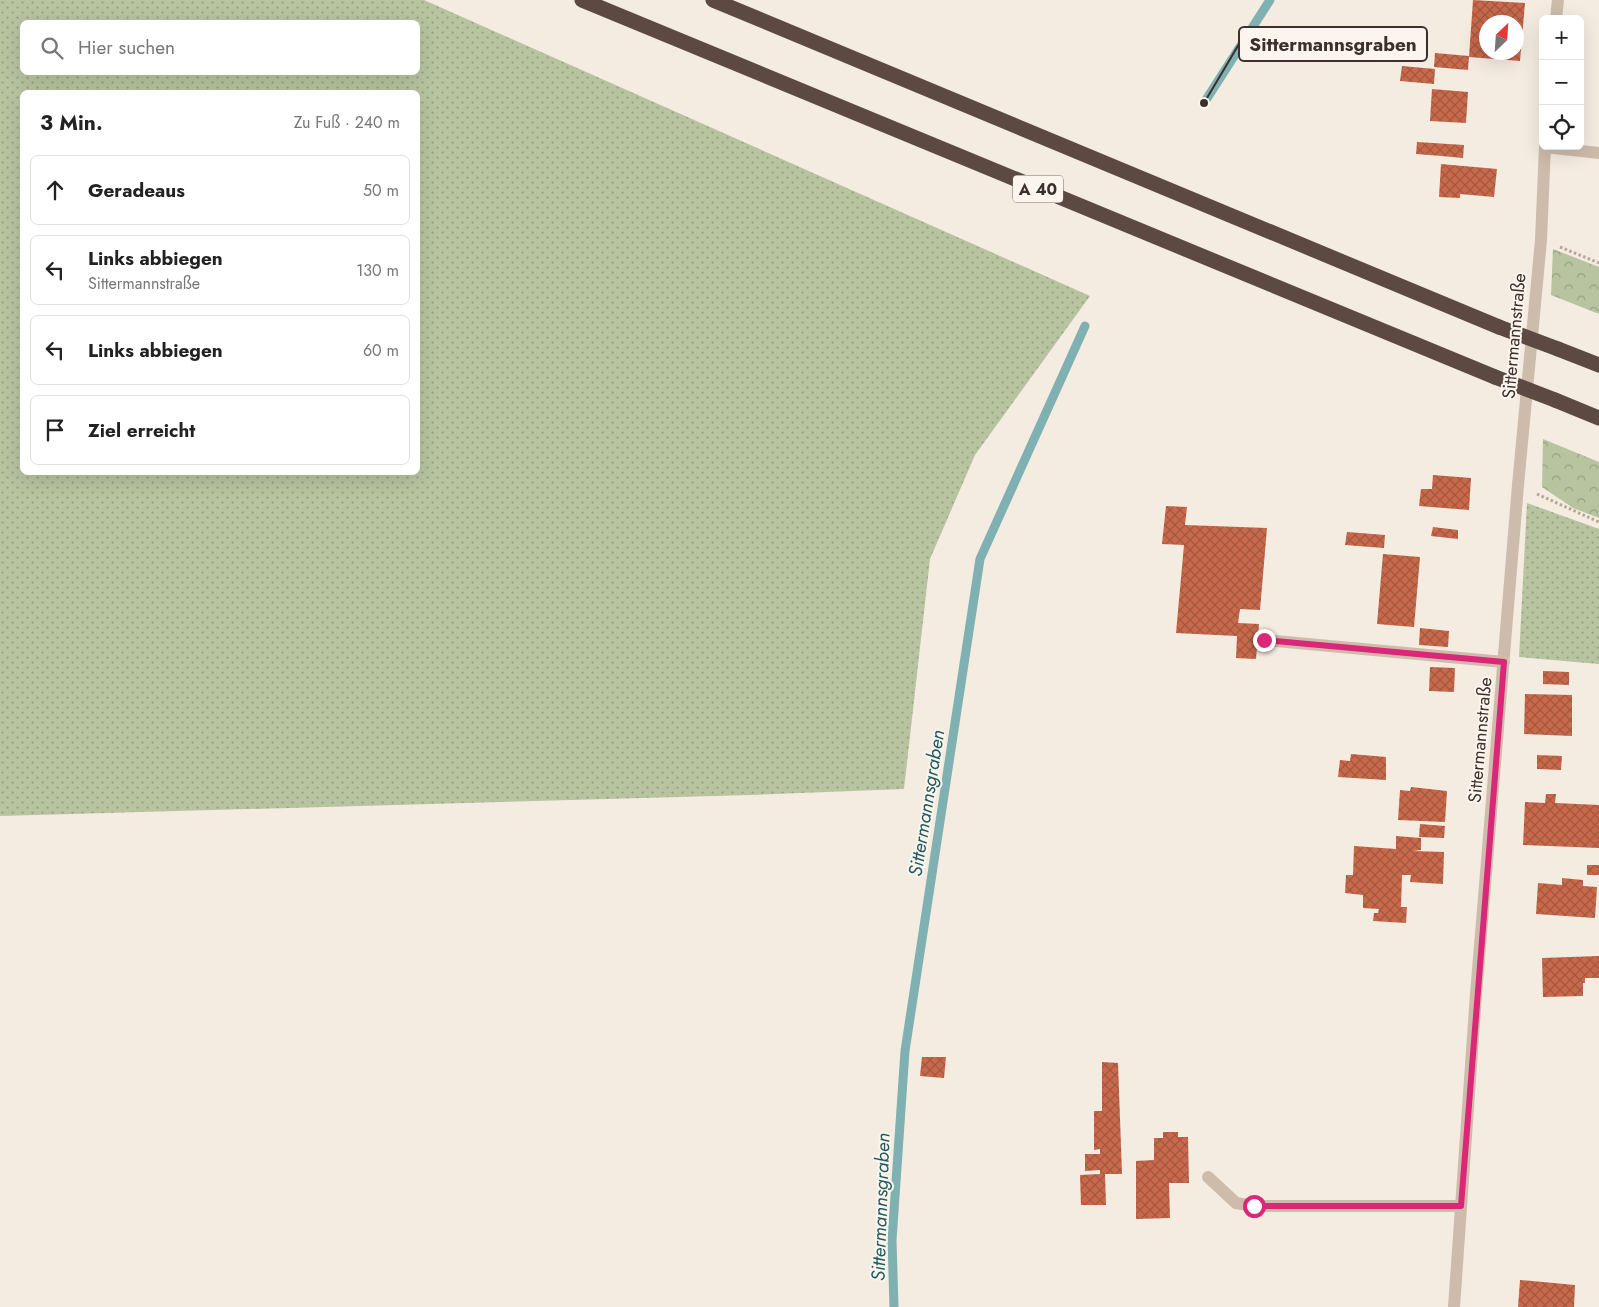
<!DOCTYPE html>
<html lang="de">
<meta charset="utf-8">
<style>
:root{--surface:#fff;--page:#f2f2f2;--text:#222;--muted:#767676;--line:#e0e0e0}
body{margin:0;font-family:Jost,sans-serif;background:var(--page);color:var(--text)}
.controls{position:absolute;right:15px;top:15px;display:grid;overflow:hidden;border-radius:8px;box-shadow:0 5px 20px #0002}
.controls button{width:45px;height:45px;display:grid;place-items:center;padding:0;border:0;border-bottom:1px solid var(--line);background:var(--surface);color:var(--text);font:25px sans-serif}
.compass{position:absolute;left:1479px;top:15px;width:45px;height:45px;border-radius:50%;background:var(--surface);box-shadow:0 5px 20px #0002;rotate:25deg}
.stop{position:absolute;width:15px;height:15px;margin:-11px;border:4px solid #db2777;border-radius:50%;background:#fff}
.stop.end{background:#db2777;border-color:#fff;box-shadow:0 1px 5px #0008}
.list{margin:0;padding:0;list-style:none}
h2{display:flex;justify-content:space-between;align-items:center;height:65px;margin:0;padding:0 20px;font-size:21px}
h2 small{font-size:16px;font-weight:400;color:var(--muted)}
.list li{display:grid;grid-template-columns:32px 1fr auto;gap:15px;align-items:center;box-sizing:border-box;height:70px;margin:0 10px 10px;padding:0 10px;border:1px solid var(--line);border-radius:8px}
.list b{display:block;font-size:19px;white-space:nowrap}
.list p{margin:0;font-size:16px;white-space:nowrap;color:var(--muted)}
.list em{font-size:16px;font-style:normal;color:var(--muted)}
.icon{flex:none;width:28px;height:28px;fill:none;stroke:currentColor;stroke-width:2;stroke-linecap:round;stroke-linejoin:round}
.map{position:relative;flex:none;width:1599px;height:1307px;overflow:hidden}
.search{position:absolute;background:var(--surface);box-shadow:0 5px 20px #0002;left:20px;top:20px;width:400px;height:55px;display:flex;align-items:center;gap:12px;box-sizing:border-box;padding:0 18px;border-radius:8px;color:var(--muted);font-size:19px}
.panel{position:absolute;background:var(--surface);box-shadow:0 5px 20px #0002;left:20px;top:90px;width:400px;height:385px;border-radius:8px}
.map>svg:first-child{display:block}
.grass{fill:url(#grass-dots);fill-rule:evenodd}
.forest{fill:url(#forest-crowns)}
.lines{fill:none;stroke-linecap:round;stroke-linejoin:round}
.stream{stroke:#7fb0b2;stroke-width:9}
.building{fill:url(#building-cross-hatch);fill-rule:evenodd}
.path{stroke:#b9a596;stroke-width:3;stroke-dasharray:2.5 2.5;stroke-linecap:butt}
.minor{stroke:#cdbbac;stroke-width:12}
.highway{stroke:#5c4a42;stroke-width:15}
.highway-bridge{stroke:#5c4a42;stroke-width:15}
.route{stroke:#db2777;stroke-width:6}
.labels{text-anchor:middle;stroke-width:4;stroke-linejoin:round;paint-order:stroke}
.shield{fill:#fbf5ee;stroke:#756b66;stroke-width:1}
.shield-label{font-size:16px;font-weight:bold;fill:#3b302b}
.street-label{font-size:18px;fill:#3b302b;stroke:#fbf5ee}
.water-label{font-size:19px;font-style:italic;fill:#1f5a5e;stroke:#fbf5ee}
.leader{fill:none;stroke:#3b302b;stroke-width:2}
.callout-dot{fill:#3b302b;stroke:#fbf5ee;stroke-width:2}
.callout{fill:#fbf5ee;stroke:#3b302b;stroke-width:2}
.callout-label{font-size:19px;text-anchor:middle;font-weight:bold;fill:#3b302b}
</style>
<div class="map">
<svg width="1599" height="1307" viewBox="0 0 1599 1307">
<defs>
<pattern id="grass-dots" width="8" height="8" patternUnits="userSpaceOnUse" patternTransform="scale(1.25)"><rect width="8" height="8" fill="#b8c4a0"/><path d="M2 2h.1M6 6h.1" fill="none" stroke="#97a083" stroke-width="1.8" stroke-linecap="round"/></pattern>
<pattern id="forest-crowns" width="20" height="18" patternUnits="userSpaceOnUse" patternTransform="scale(1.25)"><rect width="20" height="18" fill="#b8c4a0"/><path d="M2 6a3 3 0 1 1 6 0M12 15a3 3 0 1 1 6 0" fill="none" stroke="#97a083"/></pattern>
<pattern id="building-cross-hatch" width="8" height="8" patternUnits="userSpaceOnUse" patternTransform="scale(1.25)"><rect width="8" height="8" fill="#c8694b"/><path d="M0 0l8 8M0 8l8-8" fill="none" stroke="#a4573f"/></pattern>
</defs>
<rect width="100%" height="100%" fill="#f4ebe1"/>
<!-- grass -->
<path class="grass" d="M0 0H424L1090 296 975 455 930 559 904 789 750 795 0 816ZM22 22H418V72H22ZM22 92H418V472H22Z
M1527 503 1599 529V664L1519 657Z"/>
<!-- forest -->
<path class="forest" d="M1553 249 1599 267V314L1551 295Z
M1543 439 1599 462V518L1573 508 1542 487Z"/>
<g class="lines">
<!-- stream -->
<path class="stream" d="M1204 103 1270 0
M894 1307 892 1240 905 1051 980 559 1085 326"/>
</g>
<!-- building -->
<path class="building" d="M1473 0 1525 3 1520 61 1469 57ZM1486 22H1516V52H1486Z
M1435 53 1469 56 1468 70 1434 67Z
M1402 66 1435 69 1434 84 1400 81Z
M1432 89 1468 92 1466 123 1430 121Z
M1417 142 1464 145 1463 158 1442 156 1443 149 1442 156 1416 154Z
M1441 164 1497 169 1494 197 1460 194V198L1439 197Z
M1433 475 1471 478 1469 510 1419 506 1421 489H1432Z
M1166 506 1187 507 1185 525 1267 528 1260 610 1240 609 1238 623 1259 624 1256 659 1236 658 1237 636 1176 633 1184 545 1162 544Z
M1433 527 1458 530V539L1431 536Z
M1347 532 1385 535 1384 548 1345 545Z
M1383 554 1420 557 1414 627 1377 624Z
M1420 628 1449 631 1448 647 1419 645Z
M1430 667 1455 668 1454 692 1429 691Z
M1543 671 1569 672V685L1543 684Z
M1525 694 1572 695V736L1524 734Z
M1351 754 1386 757V780L1338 777 1340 760 1350 761Z
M1537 755 1562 756 1561 770 1537 769Z
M1411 787 1447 791 1445 822 1398 820 1400 790 1410 791Z
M1546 794H1556L1555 803 1599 805V848L1523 845 1525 802 1545 803Z
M1420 824 1445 826 1444 838 1419 837Z
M1396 836 1421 838V850L1413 851 1444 852 1443 884 1410 882 1411 875H1402L1401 907H1407L1406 923 1373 921 1374 913H1378L1379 909 1363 908V895L1345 893 1346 875H1353L1354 846 1396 849Z
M1587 865H1599V875H1587Z
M1562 878 1583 880V886L1597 887 1595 918 1536 914 1538 883 1562 885Z
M1599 956V978H1585V983H1583V996L1543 997 1542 958Z
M922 1057H946L944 1078 920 1076Z
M1102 1062 1118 1063 1122 1174H1105L1106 1205H1081L1080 1175 1100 1174V1170L1085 1171V1154H1100V1149L1094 1150V1111H1102Z
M1163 1132H1178V1137H1188L1189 1183H1169L1170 1218 1136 1219V1161L1154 1160V1138H1163Z
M1520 1280 1575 1285 1574 1307H1518Z"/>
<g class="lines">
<!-- path -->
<path class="path" d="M1560 247 1599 263
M1537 494 1599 522"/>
<!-- minor -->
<path class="minor" d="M1556 19 1558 0
M1545 147 1599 153
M1264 640 1504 662
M1208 1177 1236 1203 1254 1206H1461
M1454 1307 1476 994 1518 485 1541 240 1545 146"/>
<!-- highway -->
<path class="highway" d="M582 0 1495 377
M713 0 1499 327
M1558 349 1599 365
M1555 400 1599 418"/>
<!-- highway-bridge -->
<path class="highway-bridge" d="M1499 327 1558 349
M1495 377 1555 400"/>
</g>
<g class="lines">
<!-- route -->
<path class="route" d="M1254 1206H1461L1504 662 1264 640"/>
</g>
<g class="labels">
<!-- shield labels -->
<rect class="shield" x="1013" y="175.5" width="50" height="27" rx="4"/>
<g class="shield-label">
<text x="1038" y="195">A 40</text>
</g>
<!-- street labels -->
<g class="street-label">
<text transform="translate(1514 336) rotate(-85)" y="6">Sittermannstraße</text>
<text transform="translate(1480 740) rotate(-85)" y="6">Sittermannstraße</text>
</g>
<!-- water labels -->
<g class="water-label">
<text transform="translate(926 803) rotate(-81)" y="7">Sittermannsgraben</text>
<text transform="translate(880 1207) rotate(-88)" y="7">Sittermannsgraben</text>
</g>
</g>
<!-- callouts -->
<path class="leader" d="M1204 103L1239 44"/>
<circle class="callout-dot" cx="1204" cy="103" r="5"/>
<rect class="callout" x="1239" y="27" width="188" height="34" rx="5"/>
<g class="callout-label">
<text x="1333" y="51">Sittermannsgraben</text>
</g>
</svg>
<div class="controls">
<button>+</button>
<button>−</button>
<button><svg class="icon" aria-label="locate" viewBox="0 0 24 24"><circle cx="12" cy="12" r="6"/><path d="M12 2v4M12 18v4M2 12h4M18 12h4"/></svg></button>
</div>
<svg class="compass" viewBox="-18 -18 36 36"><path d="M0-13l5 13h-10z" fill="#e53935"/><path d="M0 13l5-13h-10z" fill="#767676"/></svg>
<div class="stop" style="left:1254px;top:1206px"></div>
<div class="stop end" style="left:1264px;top:640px"></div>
<div class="search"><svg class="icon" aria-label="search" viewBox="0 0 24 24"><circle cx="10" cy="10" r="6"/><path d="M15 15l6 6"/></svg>Hier suchen</div>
<section class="panel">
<h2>3 Min.<small>Zu Fuß · 240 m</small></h2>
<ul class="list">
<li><svg class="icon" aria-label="ahead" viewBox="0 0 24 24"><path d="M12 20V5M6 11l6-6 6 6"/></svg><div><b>Geradeaus</b></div><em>50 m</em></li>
<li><svg class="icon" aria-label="left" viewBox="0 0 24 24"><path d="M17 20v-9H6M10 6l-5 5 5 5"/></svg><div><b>Links abbiegen</b><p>Sittermannstraße</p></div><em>130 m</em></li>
<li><svg class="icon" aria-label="left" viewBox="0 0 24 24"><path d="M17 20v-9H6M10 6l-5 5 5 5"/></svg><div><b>Links abbiegen</b></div><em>60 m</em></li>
<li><svg class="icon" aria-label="arrive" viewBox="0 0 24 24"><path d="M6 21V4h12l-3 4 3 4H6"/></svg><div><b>Ziel erreicht</b></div></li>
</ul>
</section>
</div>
